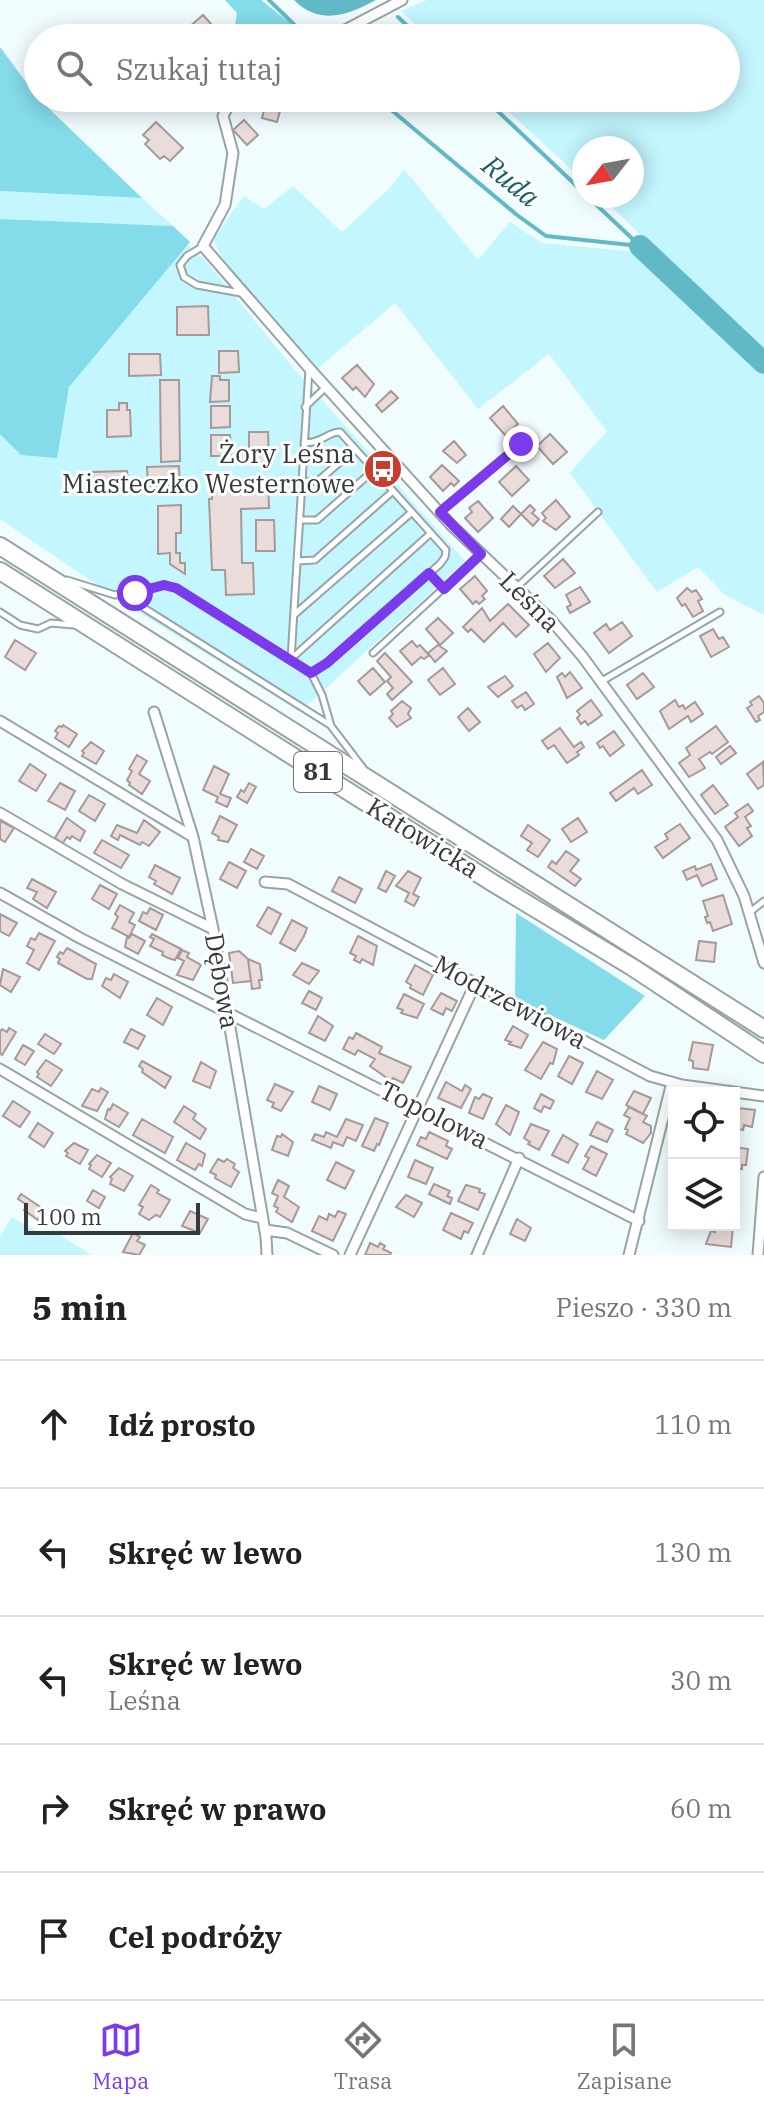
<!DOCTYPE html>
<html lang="pl">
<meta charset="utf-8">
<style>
:root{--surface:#fff;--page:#f2f2f2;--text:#222;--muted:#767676;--line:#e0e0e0;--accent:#7c3aed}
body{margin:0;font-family:"IBM Plex Serif",serif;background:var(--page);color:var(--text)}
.controls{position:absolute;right:24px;bottom:24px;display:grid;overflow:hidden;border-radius:0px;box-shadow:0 4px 20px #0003}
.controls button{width:72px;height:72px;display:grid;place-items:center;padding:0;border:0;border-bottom:2px solid var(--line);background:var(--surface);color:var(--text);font:40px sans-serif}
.compass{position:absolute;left:572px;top:136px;width:72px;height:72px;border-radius:50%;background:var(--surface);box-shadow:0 4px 20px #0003;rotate:239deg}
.scale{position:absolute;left:24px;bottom:20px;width:176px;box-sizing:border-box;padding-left:8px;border:4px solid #353a3b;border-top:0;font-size:22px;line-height:28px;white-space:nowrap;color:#353a3b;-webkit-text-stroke:6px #fff;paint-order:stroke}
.stop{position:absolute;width:24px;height:24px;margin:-18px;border:6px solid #7c3aed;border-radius:50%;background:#fff}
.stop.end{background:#7c3aed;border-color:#fff;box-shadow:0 2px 8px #0008}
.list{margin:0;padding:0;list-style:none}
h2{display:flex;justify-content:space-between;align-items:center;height:104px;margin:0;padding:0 32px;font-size:34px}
h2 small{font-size:26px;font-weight:400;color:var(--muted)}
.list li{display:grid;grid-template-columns:52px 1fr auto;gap:24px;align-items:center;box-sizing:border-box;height:128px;padding:0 32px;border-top:2px solid var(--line)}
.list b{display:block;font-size:30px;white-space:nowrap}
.list p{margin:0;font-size:26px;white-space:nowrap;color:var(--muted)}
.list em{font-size:26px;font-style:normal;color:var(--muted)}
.icon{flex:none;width:44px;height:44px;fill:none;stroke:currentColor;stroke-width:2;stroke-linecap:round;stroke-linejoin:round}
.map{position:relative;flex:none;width:764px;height:1255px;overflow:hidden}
.search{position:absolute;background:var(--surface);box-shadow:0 4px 20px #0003;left:24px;right:24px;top:24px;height:88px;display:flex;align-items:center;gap:20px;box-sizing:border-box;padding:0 28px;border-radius:44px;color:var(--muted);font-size:30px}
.sheet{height:744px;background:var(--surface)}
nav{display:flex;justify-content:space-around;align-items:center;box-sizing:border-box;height:112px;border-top:2px solid var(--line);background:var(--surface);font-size:22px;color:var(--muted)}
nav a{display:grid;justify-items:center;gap:4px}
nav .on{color:var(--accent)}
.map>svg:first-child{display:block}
.green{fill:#c3f6ff}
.forest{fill:#84dbea}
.water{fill:#61b8c6}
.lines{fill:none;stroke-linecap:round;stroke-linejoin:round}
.stream{stroke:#61b8c6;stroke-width:4}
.river{stroke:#61b8c6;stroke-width:22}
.building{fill:#eadcda;stroke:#a69997;stroke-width:2}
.service-casing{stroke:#97a4a6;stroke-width:9}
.minor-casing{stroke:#97a4a6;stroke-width:13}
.primary-casing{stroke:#97a4a6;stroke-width:20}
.service{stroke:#fff;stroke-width:5}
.minor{stroke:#fff;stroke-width:9}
.primary{stroke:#fff;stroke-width:16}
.route{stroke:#7c3aed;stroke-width:10}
.labels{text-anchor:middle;stroke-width:6;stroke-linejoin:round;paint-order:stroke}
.shield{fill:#fff;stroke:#727576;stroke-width:2}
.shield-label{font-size:24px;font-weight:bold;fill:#353a3b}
.poi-label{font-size:26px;fill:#353a3b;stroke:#fff;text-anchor:end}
.street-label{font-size:26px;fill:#353a3b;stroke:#fff}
.water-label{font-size:28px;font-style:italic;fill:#18616b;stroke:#fff}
</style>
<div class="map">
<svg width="764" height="1255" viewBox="0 0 764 1255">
<rect width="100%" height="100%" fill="#f1fcfe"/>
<!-- green -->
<path class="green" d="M427 0H764V615L725 595 698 567 657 592 570 473 607 431 549 354 478 409 395 303 317 369C291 339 220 273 214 237L244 196 264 209 293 186 342 232 390 188 404 169 478 260 510 222 542 243 638 252 640 234 600 196H632V148H584V181L494 98H726V38H430L401 11Z
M0 191 142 198 173 226 0 219Z
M0 226 170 230 205 260 291 365 465 561 300 712 124 603 0 519Z
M11 1217 45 1236 53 1231 92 1255H0V1238Z"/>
<!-- forest -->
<path class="forest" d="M225 0H261L300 31 288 38H233L237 13Z
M0 47 38 98 142 198 0 191Z
M0 219 173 226 190 242 69 387 57 458 21 455 0 434Z
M516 913 645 996 604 1040 515 999Z"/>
<!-- water -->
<path class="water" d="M294 0H376C348 15 320 26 294 0Z"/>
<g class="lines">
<!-- stream -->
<path class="stream" d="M269 0 308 38
M398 17 420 38
M377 98 517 215 546 236 640 246
M484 98 584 193
M587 196 638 244"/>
<!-- river -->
<path class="river" d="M640 246 764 363"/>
</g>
<!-- building -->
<path class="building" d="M203 15 221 35 217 38H183L180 35Z
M267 98H278L275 110 280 111 277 122 262 118Z
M244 120 258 135 247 145 233 130Z
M156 122 183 148 170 161 164 156 160 159 145 144 149 140 143 135Z
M208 306 209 335H177V307Z
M219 351H238L239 372 219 373Z
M129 354H160L161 375 129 376Z
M357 365 374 384 365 397 356 387 353 390 342 378Z
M212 376H220V380H229V401L210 402Z
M160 380H179L180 461 161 462Z
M391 391 398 398 382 412 376 405Z
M119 403H127V410H130L131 436 107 437V410H119Z
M211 406H230V427L211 428Z
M503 406 518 424 505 435 490 418Z
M249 432H268L269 463H238V453L249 452Z
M550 434 567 452 553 464 537 446Z
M211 435H230L231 456H211Z
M454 441 466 455 457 463 443 451Z
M442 465 459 481 454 486 451 483 443 491 430 477Z
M179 466 180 486H148L147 467Z
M516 466 529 480 512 496 499 482Z
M127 471 128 480 92 481V472Z
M226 480H268L269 508 241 509 242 563H253L254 594 226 595 225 570H212L209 499H212V490L218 483H226Z
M556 500 570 517 556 530 543 521 546 518 542 513Z
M478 501 493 518 478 532 465 518 472 512 469 508Z
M181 505V533H176V553H180V563H185V574L170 564V553L158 554V506Z
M530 505 535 510 532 513 539 519 533 526 521 514 509 527 501 519 513 506 521 514Z
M256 520H274L275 551H256Z
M563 559 575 573 555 588 544 576Z
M475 576 487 591 482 596 485 599 479 604 476 601 473 604 460 589Z
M580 587 590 602 570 613 567 607 571 605 566 595Z
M687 588 692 592 696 590 702 599 698 601 703 611 693 617 685 604 682 606 677 598Z
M508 604 529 625 516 637 503 623 484 642 471 629 468 632 463 627 482 608 490 621Z
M438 618 453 633 440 645 426 629Z
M622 622 632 636 609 653 594 633 606 624 610 630Z
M713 629 719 639 723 637 729 647 711 657 700 636Z
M15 640 36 653 25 670 5 657Z
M412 641 417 647 420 645 429 655 424 659 421 657 412 665 400 651Z
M548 643 560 658 546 672 534 654Z
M438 645 447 651 435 662 428 653Z
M385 653 412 682 392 700 387 694 393 688 387 681 391 677 377 661Z
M373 668 385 682 370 695 358 681Z
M443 668 455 684 440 695 428 680Z
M570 672 582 688 567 698 557 677 562 673 565 677Z
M643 673 654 687 637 699 627 685Z
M505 676 513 686 498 697 488 687Z
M526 692 534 704 525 710 522 705 517 708 512 701Z
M759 696 764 703V712L758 716 760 720 756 722 747 708 752 705 750 702Z
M591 700 602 715 588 725 585 721 581 724 577 718 580 715 577 711Z
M675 700 679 707 683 705 685 709 695 702 703 714 691 722 688 716 669 729 660 711Z
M402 701 411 708 408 714 411 718 397 727 389 718 393 714 391 711Z
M468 708 480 722 469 731 458 717Z
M63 725 77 734 69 747 55 738 58 733 55 731 59 726 62 727Z
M716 726 728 742 712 754 710 752 699 759 705 768 689 777 679 763 690 755 686 748Z
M560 728 574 747 581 742 584 747 577 752 579 755 567 763 554 745 548 749 542 741Z
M614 731 624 745 610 756 603 746 600 748 597 743Z
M91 742 104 751 96 764 82 756 84 753 82 751Z
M730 746 736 753 721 764 716 757Z
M137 755 147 761 139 774 150 781 142 794 129 785 130 783 127 780 132 771 129 769Z
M763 762 764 785 758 789 747 774Z
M30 764 46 775 36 791 19 781Z
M214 766 229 774 220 794 231 798 227 807 216 802 218 797 203 790Z
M642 770 652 785 638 794 634 788 616 801 610 793Z
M60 783 75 791 65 810 48 801Z
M249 783 256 787 247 803 237 797 241 790 244 792Z
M713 785 728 805 715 814 701 795Z
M89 795 105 804 95 821 79 811Z
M748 804 753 811 745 817 751 826 747 828 752 836 739 846 725 827 738 817 735 813Z
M220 816 237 825 228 842 218 840 219 837 212 833Z
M67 818 85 831 80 841 72 836 70 839 67 837 63 843 55 838Z
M578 818 587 832 571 842 562 829Z
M144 820 160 832 149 846 142 842 140 845 120 835 118 840 111 836 117 825 137 833Z
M0 821 14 828 5 842 0 839Z
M680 824 690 838 663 858 655 847 668 839 665 834Z
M528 825 550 840 538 857 527 850 532 843 521 836Z
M102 840 129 855 121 868 94 853Z
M251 849 264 856 257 869 244 862Z
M566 851 579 860 570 871 581 879 575 886 548 867 552 861 556 864Z
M229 862 246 871 237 888 220 879Z
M711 864 717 879 702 886 697 875 687 880 683 871 695 866 696 870Z
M155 865 180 878 172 894 154 884 156 881 149 877Z
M386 871 395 876 386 892 378 888Z
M408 871 421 878 413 894 419 897 414 906 405 901 409 893 396 886Z
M339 877 362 889 355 903 332 891Z
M32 879 56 892 47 908 33 899 37 892 27 888Z
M100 885 117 894 109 909 92 899Z
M723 895 732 924 713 931 710 922 707 923 705 917 708 916 703 901Z
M120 905 134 913 129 922 135 925 129 937 112 928 118 917 115 914Z
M268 907 281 914 271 934 257 926Z
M150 908 163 915 156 930 139 921 143 912 147 914Z
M0 914 17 923 9 936 0 931Z
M292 920 307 928 304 936 295 951 280 943Z
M39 933 55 941 39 970 27 963 34 950 27 946 31 938 35 940Z
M132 934 145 941 138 954 125 947 127 937 129 938Z
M152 934 181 949 175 960 168 958 162 955 163 952 150 946 154 939 150 937Z
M358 936 377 946 373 965 362 959 360 963 354 960 356 956 350 953Z
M699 941 716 943 714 962 696 960Z
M67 948 96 964 92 979H87L58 963 60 959 57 957 60 952 63 954Z
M182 950 189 953 187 957 201 965 193 980 177 975 184 961 178 958Z
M239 951 248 959 251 981 233 983 229 953Z
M248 959 260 964 262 980H259L260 988 252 989Z
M302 963 319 971 309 984 293 975Z
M415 965 433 975 423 995 410 988 411 985 406 982Z
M3 969 20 977 11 992 0 985Z
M114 974 128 982 120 998 102 986 106 978 111 980Z
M309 991 322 998 316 1010 302 1003Z
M441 993 457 1001 452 1011 446 1008 443 1015 431 1009Z
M404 994 424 1004 417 1018 401 1013 403 1010 397 1008Z
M157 998 172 1007 163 1025 147 1015Z
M318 1016 333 1026 325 1041 309 1033Z
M513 1026 528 1035 521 1048 509 1044 511 1042 505 1040Z
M9 1028 16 1032 2 1055 0 1053V1032L2 1029 7 1032Z
M131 1029 145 1036 138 1049 124 1042Z
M356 1033 382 1047 379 1053 411 1067 403 1083 393 1078 391 1081 370 1066 375 1059 358 1050 355 1055 343 1049 349 1037 353 1039Z
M45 1034 61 1044 54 1054 38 1044Z
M543 1042 557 1049 553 1064 550 1063 541 1079 525 1070Z
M693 1042 713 1045 708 1070 693 1068V1061L689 1060Z
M23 1045 34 1051 25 1065 15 1059Z
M569 1056 583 1063 572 1084 558 1076Z
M46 1060 62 1070 51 1086 37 1077 39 1074 37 1072Z
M142 1061 171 1077 165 1088 142 1072 143 1069 139 1066Z
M201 1062 216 1071 210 1088 193 1081Z
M597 1071 613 1080 602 1099 586 1092Z
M446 1082 462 1091 465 1085 471 1089 461 1108 438 1098Z
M275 1084 293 1092 281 1111 272 1107 274 1103 267 1100Z
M319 1086 337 1094 330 1110 312 1102Z
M101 1088 108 1092 97 1111 82 1106 92 1089 99 1092Z
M634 1091 651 1098 643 1114 626 1105Z
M483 1094 492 1098 483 1119 469 1113 475 1097 479 1099Z
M541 1094 554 1101 550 1109 544 1106 541 1112 534 1108Z
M13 1101 30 1112 20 1127 3 1116Z
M113 1104 128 1113 119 1127 105 1119 108 1109 110 1110Z
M506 1105 519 1112 510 1135 496 1124Z
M184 1106 196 1114 193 1119 206 1129 200 1139 174 1122Z
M629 1107 647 1116 643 1122 651 1126V1133L643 1143 626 1134 628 1130 625 1129 630 1118 624 1115Z
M737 1108 755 1110 752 1127 744 1125 743 1130 734 1128Z
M375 1118 388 1123 379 1145 377 1144 374 1151 362 1146Z
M142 1119 173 1137 165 1153 133 1135Z
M346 1119 363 1125 356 1141 347 1137 343 1146 333 1142 331 1148 312 1140 315 1134 324 1137 326 1132 337 1137Z
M597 1122 613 1130 607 1142 590 1135Z
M38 1123 53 1133 44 1147 29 1137Z
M531 1124 549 1131 539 1150 528 1144 530 1142 524 1138Z
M429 1132 448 1141 446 1146 452 1149 447 1159 417 1145 421 1137 426 1139Z
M282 1134 293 1142 288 1156 272 1150 277 1136 281 1137Z
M563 1135 578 1144 568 1163 552 1155Z
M74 1143 88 1150 80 1164 66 1156 68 1153 65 1151Z
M186 1143 205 1154 202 1166 199 1164 195 1170 177 1160Z
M591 1146 607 1154 596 1176 583 1169 589 1158 585 1156Z
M734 1147 748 1149 746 1165H742V1169L734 1168Z
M97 1155 111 1163 102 1177 89 1169 91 1165 89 1164Z
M218 1159 224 1162 227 1159 235 1164 233 1168 239 1172 231 1187 215 1178 216 1175 210 1172Z
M415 1160 433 1168 426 1184 408 1177Z
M336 1162 354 1171 345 1189 327 1180Z
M119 1168 133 1176 124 1191 110 1184 112 1179 110 1177Z
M278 1180 289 1186 284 1197 299 1207 292 1222 276 1212 278 1208 274 1206 278 1196 272 1193Z
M434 1184 450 1191 447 1196 452 1198 450 1204 429 1194Z
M151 1185 159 1190 157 1193 170 1200 160 1217 156 1215 149 1220 139 1214 143 1207 139 1205Z
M466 1185 480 1189 479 1192 485 1194 478 1210 458 1201Z
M93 1190 105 1197 99 1208 87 1201Z
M21 1194 45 1210 38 1220 24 1210 27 1205 18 1199Z
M406 1195 422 1203 414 1217 396 1207Z
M190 1211 208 1219 200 1233 182 1226Z
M338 1211 346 1214 333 1241 312 1231 319 1216 327 1220 329 1214 335 1217Z
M451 1213 473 1223 468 1233 464 1231 461 1239 443 1230Z
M517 1219 531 1228 525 1241 510 1234Z
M715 1225 733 1226 731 1247 706 1244 711 1231 715 1232Z
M133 1233 140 1237 137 1241 145 1245 139 1255 123 1252Z
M370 1243 378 1247 380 1243 385 1246 383 1249 391 1253 390 1255H365Z"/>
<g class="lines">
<!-- service casing -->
<g class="service-casing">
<path id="service" d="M202 247 187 256 180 265 184 277 197 285 241 293
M305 407 326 387
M304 443C323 443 327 432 340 432L446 550 445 557 440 564 327 663 311 673
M302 482 318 481 355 449
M440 511 521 444
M300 520H317L374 470
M297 561 315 560 393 491
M429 573 444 589
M67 580 115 595 164 585 176 588 311 673 322 695 331 726 363 768
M517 587 598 512
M125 596 330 725
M0 612 20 625 38 629 51 623 73 625
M295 614 412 512
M373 653 481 554
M292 658 431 533
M291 659 309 369
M602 681 720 612
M750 912 764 901"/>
</g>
<!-- minor casing -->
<g class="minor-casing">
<path id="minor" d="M316 38 345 30 402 0
M232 98 223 116 233 153 225 205 203 246 309 368 450 524 551 620 582 656 717 840 744 896 764 963
M154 712 193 837 213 929 266 1237 267 1255
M0 721 193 837
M0 813 122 884 213 929
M265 882 288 884 650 1076 682 1085 764 1096
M0 893 80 938 639 1221
M0 1069 245 1214 262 1218
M265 1230 287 1233 333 1255
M350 1255 475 984
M477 1255 519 1158
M629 1255 672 1082
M758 1255 764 1177"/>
</g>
<!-- primary casing -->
<g class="primary-casing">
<path id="primary" d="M0 546 764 1029
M0 571 493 883 632 967 764 1054"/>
</g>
<!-- service -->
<use href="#service" class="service"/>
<!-- minor -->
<use href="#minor" class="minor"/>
<!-- primary -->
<use href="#primary" class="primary"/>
</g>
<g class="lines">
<!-- route -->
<path class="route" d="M135 593 164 585 176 588 311 673 327 663 429 573 444 589 481 554 440 512 521 444"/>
</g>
<!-- icons -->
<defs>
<g id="bus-disc" transform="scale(2)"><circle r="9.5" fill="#c93c2e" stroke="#fff"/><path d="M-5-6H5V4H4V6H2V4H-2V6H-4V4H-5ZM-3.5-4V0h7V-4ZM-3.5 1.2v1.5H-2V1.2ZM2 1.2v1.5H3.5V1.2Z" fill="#fff"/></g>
</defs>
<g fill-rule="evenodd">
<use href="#bus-disc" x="383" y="469"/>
</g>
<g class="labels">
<!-- shield labels -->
<rect class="shield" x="294" y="752" width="48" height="40" rx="6"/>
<g class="shield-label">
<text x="318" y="780">81</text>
</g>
<!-- poi labels -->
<g class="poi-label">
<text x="355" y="463">Żory Leśna<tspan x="355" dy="30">Miasteczko Westernowe</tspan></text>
</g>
<!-- street labels -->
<g class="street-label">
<text transform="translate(530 602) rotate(45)" y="9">Leśna</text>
<text transform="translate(423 838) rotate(32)" y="9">Katowicka</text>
<text transform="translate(222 981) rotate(80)" y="9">Dębowa</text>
<text transform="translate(510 1002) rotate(28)" y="9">Modrzewiowa</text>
<text transform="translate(434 1115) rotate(27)" y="9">Topolowa</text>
</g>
<!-- water labels -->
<g class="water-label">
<text transform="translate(511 181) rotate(39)" y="10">Ruda</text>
</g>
</g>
</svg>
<div class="controls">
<button><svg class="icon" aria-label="locate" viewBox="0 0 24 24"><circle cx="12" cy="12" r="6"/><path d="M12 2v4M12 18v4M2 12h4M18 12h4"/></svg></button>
<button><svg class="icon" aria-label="layers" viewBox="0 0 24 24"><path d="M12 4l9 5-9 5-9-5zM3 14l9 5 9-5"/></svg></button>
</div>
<svg class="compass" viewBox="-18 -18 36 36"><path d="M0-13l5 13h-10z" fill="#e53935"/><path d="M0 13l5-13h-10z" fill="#767676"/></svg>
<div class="scale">100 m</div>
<div class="stop" style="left:135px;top:593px"></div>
<div class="stop end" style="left:521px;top:444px"></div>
<div class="search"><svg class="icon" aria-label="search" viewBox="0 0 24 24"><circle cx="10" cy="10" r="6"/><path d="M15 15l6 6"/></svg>Szukaj tutaj</div>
</div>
<section class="sheet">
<h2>5 min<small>Pieszo · 330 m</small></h2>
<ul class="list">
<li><svg class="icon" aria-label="ahead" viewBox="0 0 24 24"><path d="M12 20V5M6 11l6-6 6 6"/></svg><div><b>Idź prosto</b></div><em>110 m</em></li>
<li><svg class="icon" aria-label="left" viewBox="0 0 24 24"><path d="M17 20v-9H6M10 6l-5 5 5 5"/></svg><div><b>Skręć w lewo</b></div><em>130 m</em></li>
<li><svg class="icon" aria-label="left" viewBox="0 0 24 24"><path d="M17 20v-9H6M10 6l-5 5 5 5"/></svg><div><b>Skręć w lewo</b><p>Leśna</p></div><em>30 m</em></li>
<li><svg class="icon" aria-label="right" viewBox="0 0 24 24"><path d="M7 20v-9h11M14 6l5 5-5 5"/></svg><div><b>Skręć w prawo</b></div><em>60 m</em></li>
<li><svg class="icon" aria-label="arrive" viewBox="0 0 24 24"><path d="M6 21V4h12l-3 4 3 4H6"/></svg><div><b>Cel podróży</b></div></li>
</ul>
</section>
<nav>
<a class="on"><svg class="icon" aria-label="map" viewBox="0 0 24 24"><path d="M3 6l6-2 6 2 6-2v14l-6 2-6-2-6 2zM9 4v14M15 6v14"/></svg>Mapa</a>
<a><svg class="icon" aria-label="directions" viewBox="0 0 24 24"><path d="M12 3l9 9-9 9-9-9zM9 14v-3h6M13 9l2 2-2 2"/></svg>Trasa</a>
<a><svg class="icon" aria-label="saved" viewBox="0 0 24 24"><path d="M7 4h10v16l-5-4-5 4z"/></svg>Zapisane</a>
</nav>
